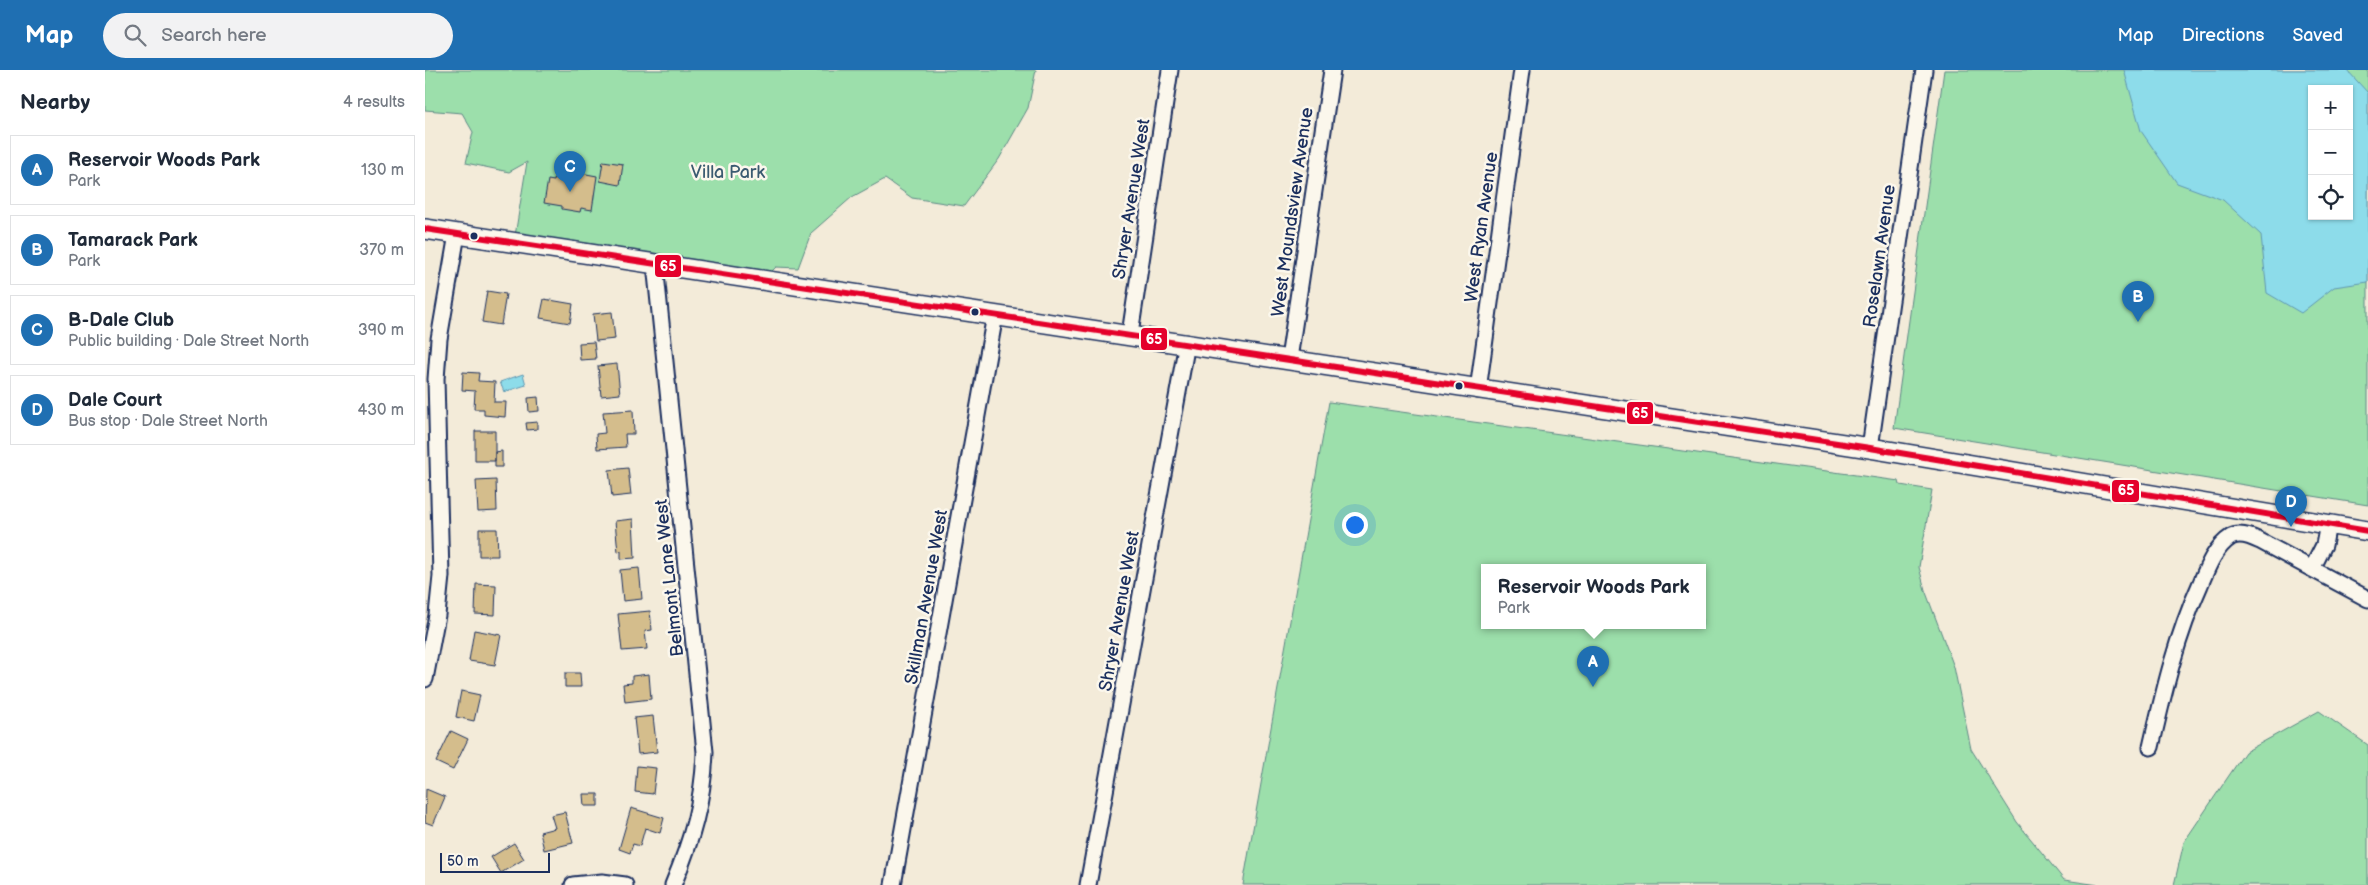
<!DOCTYPE html>
<meta charset="utf-8">
<style>
:root{--surface:#fff;--page:#f2f2f3;--text:#1f2937;--muted:#747a83;--line:#e0e1e3;--accent:#1f6fb2}
body{margin:0;font-family:"Balsamiq Sans",sans-serif;background:var(--page);color:var(--text)}
.controls{position:absolute;right:15px;top:15px;display:grid;overflow:hidden;border-radius:0px;box-shadow:0 1px 4px #0004}
.controls button{width:45px;height:45px;display:grid;place-items:center;padding:0;border:0;border-bottom:1px solid var(--line);background:var(--surface);color:var(--text);font:25px sans-serif}
.scale{position:absolute;left:15px;bottom:12px;width:110px;box-sizing:border-box;padding-left:5px;border:2px solid #1b2f5e;border-top:0;font-size:14px;line-height:18px;white-space:nowrap;color:#1b2f5e;-webkit-text-stroke:4px #fbf7ec;paint-order:stroke}
.you{position:absolute;left:929px;top:454px;width:18px;height:18px;margin:-12px;border:4px solid #fff;border-radius:50%;background:#1a73e8;box-shadow:0 0 0 8px #1a73e833}
.badge{display:grid;place-items:center;width:32px;height:32px;border-radius:50%;background:var(--accent);color:#fff;font-size:16px;font-weight:700}
.pin{position:absolute;translate:-50% -41px;filter:drop-shadow(0 1px 2px #0008)}
.pin::after{content:'';position:absolute;top:26px;width:18px;height:15px;background:inherit;clip-path:polygon(0 0,100% 0,50% 100%)}
.popup{position:absolute;left:1056px;top:494px;width:225px;height:65px;box-sizing:border-box;display:grid;place-content:center;border-radius:0px;background:var(--surface);filter:drop-shadow(0 1px 4px #0005);font-size:16px;white-space:nowrap;color:var(--muted)}
.popup b{font-size:19px;color:var(--text)}
.popup::after{content:'';position:absolute;left:50%;top:100%;margin-left:-10px;border:10px solid transparent;border-top-color:var(--surface)}
.list{margin:0;padding:0;list-style:none}
h2{display:flex;justify-content:space-between;align-items:center;height:65px;margin:0;padding:0 20px;font-size:21px}
h2 small{font-size:16px;font-weight:400;color:var(--muted)}
.list li{display:grid;grid-template-columns:32px 1fr auto;gap:15px;align-items:center;box-sizing:border-box;height:70px;margin:0 10px 10px;padding:0 10px;border:1px solid var(--line);border-radius:0px}
.list b{display:block;font-size:19px;white-space:nowrap}
.list p{margin:0;font-size:16px;white-space:nowrap;color:var(--muted)}
.list em{font-size:16px;font-style:normal;color:var(--muted)}
.icon{flex:none;width:28px;height:28px;fill:none;stroke:currentColor;stroke-width:2;stroke-linecap:round;stroke-linejoin:round}
.map{position:relative;flex:none;width:1943px;height:815px;overflow:hidden}
header{display:flex;align-items:center;gap:30px;box-sizing:border-box;height:70px;padding:0 25px;background:var(--accent);color:#fff}
header strong{font-size:24px}
nav{display:flex;gap:28px;margin-inline-start:auto;font-size:18px}
.search{width:350px;height:45px;background:var(--page);display:flex;align-items:center;gap:12px;box-sizing:border-box;padding:0 18px;border-radius:28px;color:var(--muted);font-size:19px}
main{display:flex}
aside{flex:1;background:var(--surface)}
.map>svg:first-child{display:block}
.green{fill:#9cdfab;stroke:#5c8784;fill-rule:evenodd}
.water{fill:#8ddcea;stroke:#5f97b2;fill-rule:evenodd}
.building{fill:#d4bd8c;stroke:#1b2f5e}
.lines{fill:none;stroke-linecap:round;stroke-linejoin:round}
.minor-casing{stroke:#1b2f5e;stroke-width:19}
.major-casing{stroke:#1b2f5e;stroke-width:22}
.minor{stroke:#fbf7ec;stroke-width:15}
.major{stroke:#fbf7ec;stroke-width:19}
.bus-1-casing{stroke:#fbf7ec;stroke-width:10}
.bus-1{stroke:#e4002b;stroke-width:6}
.bus-dot{fill:#1b2f5e;stroke:#fbf7ec;stroke-width:2}
.labels{text-anchor:middle;stroke-width:5;stroke-linejoin:round;paint-order:stroke}
.park-label{font-size:18px;fill:#3b5b71;stroke:#fbf7ec}
.street-label{font-size:18px;fill:#1b2f5e;stroke:#fbf7ec}
.line-badge{stroke:#fbf7ec;stroke-width:2}
.badge-label{font-size:14px;text-anchor:middle;font-weight:bold;fill:#fff}
</style>
<header>
<strong>Map</strong>
<div class="search"><svg class="icon" aria-label="search" viewBox="0 0 24 24"><circle cx="10" cy="10" r="6"/><path d="M15 15l6 6"/></svg>Search here</div>
<nav><a>Map</a><a>Directions</a><a>Saved</a></nav>
</header>
<main>
<aside>
<h2>Nearby<small>4 results</small></h2>
<ul class="list">
<li><span class="badge">A</span><div><b>Reservoir Woods Park</b><p>Park</p></div><em>130 m</em></li>
<li><span class="badge">B</span><div><b>Tamarack Park</b><p>Park</p></div><em>370 m</em></li>
<li><span class="badge">C</span><div><b>B-Dale Club</b><p>Public building · Dale Street North</p></div><em>390 m</em></li>
<li><span class="badge">D</span><div><b>Dale Court</b><p>Bus stop · Dale Street North</p></div><em>430 m</em></li>
</ul>
</aside>
<div class="map">
<svg width="1943" height="815" viewBox="0 0 1943 815">
<rect width="100%" height="100%" fill="#f3ebd9"/>
<filter id="ink" filterUnits="userSpaceOnUse"><feTurbulence type="fractalNoise" baseFrequency=".02" numOctaves="2"/><feDisplacementMap in="SourceGraphic" scale="10" xChannelSelector="R" yChannelSelector="G"/><feConvolveMatrix kernelMatrix="1 2 1 2 8 2 1 2 1" color-interpolation-filters="sRGB"/></filter>
<g filter="url(#ink)">
<!-- green -->
<path class="green" d="M0 0H611L603 38 574 89 539 136 487 128 460 109 427 127 386 163 373 198 351 197 338 210 89 172 102 92 84 102 41 93 48 62 37 43 0 40Z
M1519 0H1943V435L1469 358ZM1887 19H1924V146H1887Z
M904 332 1474 411 1475 415 1507 420 1494 497 1500 520 1529 597 1546 679 1592 752 1639 810 1674 815H818ZM1059 498H1277V556H1059Z
M1894 641 1943 675V815H1749L1759 772 1820 682Z"/>
<!-- water -->
<path class="water" d="M1699 0H1922L1943 23V212L1909 217 1876 243 1842 223 1836 165 1798 130 1752 113 1716 61ZM1887 19H1924V146H1887Z
M98 304 101 315 79 322 75 312Z"/>
<!-- building -->
<path class="building" d="M178 91 198 94 195 115 175 111Z
M147 98 157 99 156 103 172 106 167 140 156 138 155 142 137 139V136L119 133 123 110 129 111 131 99 147 102Z
M62 221 81 224 76 255 57 252Z
M119 229 148 234 145 253 115 248Z
M187 242 190 269 171 271 168 244Z
M169 272 171 289 155 290 154 273Z
M192 294 195 324 176 326 173 296Z
M38 302 54 303 53 311 70 312 69 332H81L80 347 59 345V339H49L50 321 37 320Z
M113 327 114 341 104 342 103 328Z
M208 340 209 364H200L201 377 172 379 171 364 180 363 178 342Z
M112 352V359L102 360 101 353Z
M50 361H70V391H50Z
M77 381V397H70V382Z
M203 398 206 425 187 427 184 400Z
M71 410 72 441 53 442 51 411Z
M208 449 210 488 196 489V481L193 482 190 451Z
M54 459H72L73 486H54Z
M214 498 217 529 198 531 195 500Z
M51 514 71 515 70 545 50 544Z
M225 541 227 560 220 561 222 579 197 581 193 544Z
M49 560 76 565 70 595 44 591Z
M140 603H155L156 617H140Z
M224 604 226 629 200 632 198 614 207 613V606Z
M36 621 55 625 49 651 31 647Z
M228 646 232 682 213 684 209 648Z
M26 661 43 669 28 700 11 692Z
M212 696 231 698 228 724 210 722Z
M1 719 20 727 8 755 0 752Z
M158 724H173V736H159Z
M206 738 239 748 235 763 220 758 215 776 208 774 205 783 194 779Z
M140 742 148 773 119 780 115 762 130 758 126 745Z
M89 773 99 789 76 803 66 787Z"/>
<g class="lines">
<!-- minor casing -->
<g class="minor-casing">
<path id="minor" d="M230 194 280 682C278 732 267 769 248 815
M705 264 745 0
M864 289 907 0
M1053 320 1097 0
M1445 378 1499 0
M1887 499 1899 475 1903 454
M0 609 12 545 16 506 11 309 14 269 32 164
M1726 677C1739 621 1751 568 1775 515 1782 498 1790 477 1806 467 1815 462 1827 467 1835 471L1943 529
M148 815 177 812 200 815
M468 815 570 245
M663 815 762 273"/>
</g>
<!-- major casing -->
<g class="major-casing">
<path id="major" d="M0 159 1445 378 1943 461"/>
</g>
<!-- minor -->
<use href="#minor" class="minor"/>
<!-- major -->
<use href="#major" class="major"/>
<!-- bus-1 casing -->
<g class="bus-1-casing">
<path id="bus-1" d="M0 159 1445 378 1943 461"/>
</g>
<!-- bus-1 -->
<use href="#bus-1" class="bus-1"/>
</g>
</g>
<!-- markers -->
<g class="bus-dot">
<circle cx="49" cy="166" r="4.5"/>
<circle cx="550" cy="242" r="4.5"/>
<circle cx="1034" cy="316" r="4.5"/>
</g>
<g class="labels">
<!-- park labels -->
<g class="park-label">
<text x="303" y="108">Villa Park</text>
</g>
<!-- street labels -->
<g class="street-label">
<text transform="translate(706 129) rotate(-81)" y="6">Shryer Avenue West</text>
<text transform="translate(867 142) rotate(-82)" y="6">West Moundsview Avenue</text>
<text transform="translate(1056 157) rotate(-82)" y="6">West Ryan Avenue</text>
<text transform="translate(1454 186) rotate(-82)" y="6">Roselawn Avenue</text>
<text transform="translate(244 508) rotate(-96)" y="6">Belmont Lane West</text>
<text transform="translate(501 527) rotate(-80)" y="6">Skillman Avenue West</text>
<text transform="translate(694 541) rotate(-80)" y="6">Shryer Avenue West</text>
</g>
</g>
<g class="line-badge">
<rect x="229" y="184" width="28" height="24" rx="5" fill="#e4002b"/>
<rect x="715" y="257" width="28" height="24" rx="5" fill="#e4002b"/>
<rect x="1201" y="331" width="28" height="24" rx="5" fill="#e4002b"/>
<rect x="1686" y="409" width="29" height="24" rx="5" fill="#e4002b"/>
</g>
<g class="badge-label">
<text x="243" y="201">65</text>
<text x="729" y="274">65</text>
<text x="1215" y="348">65</text>
<text x="1701" y="425">65</text>
</g>
</svg>
<div class="controls">
<button>+</button>
<button>−</button>
<button><svg class="icon" aria-label="locate" viewBox="0 0 24 24"><circle cx="12" cy="12" r="6"/><path d="M12 2v4M12 18v4M2 12h4M18 12h4"/></svg></button>
</div>
<div class="scale">50 m</div>
<div class="you"></div>
<div class="pin badge" style="left:1168px;top:617px">A</div>
<div class="popup"><b>Reservoir Woods Park</b>Park</div>
<div class="pin badge" style="left:1713px;top:252px">B</div>
<div class="pin badge" style="left:145px;top:122px">C</div>
<div class="pin badge" style="left:1866px;top:457px">D</div>
</div>
</main>
